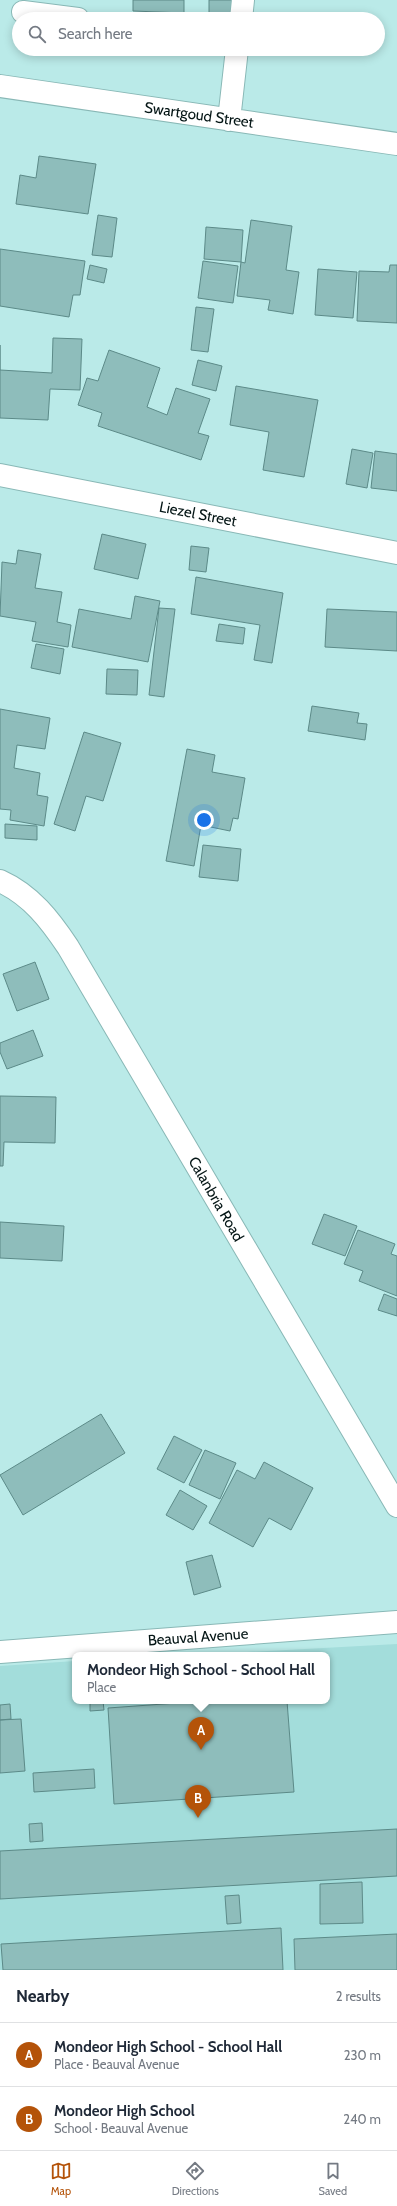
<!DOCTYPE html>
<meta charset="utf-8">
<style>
:root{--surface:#fff;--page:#f2f2f3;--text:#1f2937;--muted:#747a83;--line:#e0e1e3;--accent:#b45309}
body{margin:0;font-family:Cabin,sans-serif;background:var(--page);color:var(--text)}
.you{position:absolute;left:204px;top:820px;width:14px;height:14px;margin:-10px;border:3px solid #fff;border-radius:50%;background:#1a73e8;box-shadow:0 0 0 6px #1a73e833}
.badge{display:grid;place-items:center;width:26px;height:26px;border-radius:50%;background:var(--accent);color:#fff;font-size:13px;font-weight:700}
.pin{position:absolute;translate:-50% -33px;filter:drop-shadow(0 1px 2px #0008)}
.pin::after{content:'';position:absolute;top:21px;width:14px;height:12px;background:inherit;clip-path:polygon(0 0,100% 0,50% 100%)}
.popup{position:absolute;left:72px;top:1652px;width:258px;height:52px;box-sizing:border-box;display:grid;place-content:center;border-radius:8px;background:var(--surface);filter:drop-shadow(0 1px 3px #0005);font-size:13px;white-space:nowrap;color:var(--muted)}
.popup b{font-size:15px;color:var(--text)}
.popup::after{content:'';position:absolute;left:50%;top:100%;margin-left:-8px;border:8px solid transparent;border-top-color:var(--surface)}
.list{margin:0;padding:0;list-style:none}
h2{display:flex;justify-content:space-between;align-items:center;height:52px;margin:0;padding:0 16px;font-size:17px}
h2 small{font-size:13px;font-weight:400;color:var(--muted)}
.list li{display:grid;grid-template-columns:26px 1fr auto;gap:12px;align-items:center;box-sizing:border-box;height:64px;padding:0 16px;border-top:1px solid var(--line)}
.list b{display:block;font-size:15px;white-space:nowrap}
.list p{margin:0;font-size:13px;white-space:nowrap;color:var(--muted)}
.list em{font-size:13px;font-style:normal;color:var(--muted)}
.icon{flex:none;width:22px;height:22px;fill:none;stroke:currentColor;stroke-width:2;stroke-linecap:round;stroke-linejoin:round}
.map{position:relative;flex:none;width:397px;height:1970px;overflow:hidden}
.search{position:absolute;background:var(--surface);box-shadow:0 2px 10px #0003;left:12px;right:12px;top:12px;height:44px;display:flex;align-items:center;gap:10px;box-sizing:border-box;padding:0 14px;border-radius:22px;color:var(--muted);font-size:15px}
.sheet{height:180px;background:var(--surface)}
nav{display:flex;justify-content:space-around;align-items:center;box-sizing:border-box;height:56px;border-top:1px solid var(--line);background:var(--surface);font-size:11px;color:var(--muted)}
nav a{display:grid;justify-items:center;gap:2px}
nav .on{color:var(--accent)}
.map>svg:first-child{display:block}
.built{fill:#a3dddb}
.building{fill:#8ebdbb;stroke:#5c8a88}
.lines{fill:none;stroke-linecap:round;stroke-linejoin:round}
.minor-casing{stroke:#89b8b6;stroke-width:24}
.minor{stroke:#fff;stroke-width:22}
.labels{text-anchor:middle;stroke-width:3.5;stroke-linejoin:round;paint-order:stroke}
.street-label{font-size:15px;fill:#041515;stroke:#fff}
</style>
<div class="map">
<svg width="397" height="1970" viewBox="0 0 397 1970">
<rect width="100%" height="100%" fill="#baeae8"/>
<!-- built -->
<path class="built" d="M397 1644V1970H0V1666L75 1661V1701H327V1655H191Z"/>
<!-- building -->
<path class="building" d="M133 0H184V13L133 11Z
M209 0H236L235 15 209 14Z
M39 156 96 164 88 214 16 204 20 175 36 178Z
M98 215 117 218 112 257 92 255Z
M251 220 292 226 286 270 299 272 293 314 268 310 270 300 237 296 241 262 245 263Z
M206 227 243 230 241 262 204 259Z
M0 249 85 261 80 295H73L69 317 0 306Z
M203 261 238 266 233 303 198 298Z
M90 265 107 269 104 283 87 279Z
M390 265H397V323L357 321 359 271 389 272Z
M318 269 357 272 353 318 315 315Z
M196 307 214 309 208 352 191 350Z
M53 338 82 339 80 390 50 389 48 420 0 418V345V370L52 373Z
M109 350 160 368 147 407 167 415 176 388 210 399 198 433 209 436 201 460 98 426 102 413 78 405 87 378 98 381Z
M198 360 222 366 216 391 192 385Z
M236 386 318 400 304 477 263 470 269 432 230 425Z
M352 449 373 453 367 488 346 484Z
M375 451 397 454V491L371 488Z
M102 534 146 544 138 579 94 569Z
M191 546 209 548 206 572 189 570Z
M18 550 41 554 35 588 62 592 57 622 71 625 68 647 32 641 36 622 0 616 2 562 16 564Z
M196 577 283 593 272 663 254 660 260 625 191 614Z
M135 596 160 601 148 662 72 647 79 609 131 619Z
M159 608 175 609 164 697 149 695Z
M327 609 397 612V651L325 647Z
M219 624 245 628 243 644 216 641Z
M36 644 64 649 60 674 31 668Z
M107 669 138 670 137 695 106 694Z
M312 706 359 713 357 723 367 724 365 740 308 731Z
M0 709 50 718 45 749 17 745 14 768 40 773 37 795 48 797 44 826 10 820 11 810 0 809Z
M84 732 121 743 103 801 86 796 75 831 54 824Z
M187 749 215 755 212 772 245 778 238 819 233 818 230 831 201 825 194 866 166 861Z
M5 824 37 826V840L5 838Z
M203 845 241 849 238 881 199 877Z
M35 962 49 999 17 1011 3 974Z
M33 1030 43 1056 7 1069 0 1052V1043Z
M0 1096 56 1097 55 1143 4 1142 3 1166H0Z
M324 1214 357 1226 345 1256 312 1244Z
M0 1222 64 1226 62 1261 0 1258Z
M358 1230 395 1244 391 1254 397 1256V1296L359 1281 363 1271 344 1264Z
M384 1294 397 1299V1316L378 1310Z
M101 1414 125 1453 23 1515 0 1475Z
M174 1436 202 1450 184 1483 157 1469Z
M205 1450 236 1463 220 1499 189 1485Z
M264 1462 313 1488 291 1530 269 1518 253 1547 209 1523 237 1470 255 1479Z
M180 1490 207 1506 193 1530 166 1515Z
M212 1555 221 1587 194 1595 186 1562Z
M90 1701H103L104 1710 90 1711Z
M205 1701H287L294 1792 114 1804 108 1708Z
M10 1704 11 1719 0 1720V1705Z
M21 1719 25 1771 0 1773V1720Z
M94 1769 95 1788 34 1792 33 1773Z
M42 1823 43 1841 30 1842 29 1824Z
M397 1829V1876L0 1899V1851Z
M362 1882 363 1923 320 1924V1884Z
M239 1895 241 1923 227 1924 225 1896Z
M281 1928 283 1970H3L1 1944Z
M397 1934V1970H295L294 1939Z"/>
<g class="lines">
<!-- minor casing -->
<g class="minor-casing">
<path id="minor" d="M23 12 78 19
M241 19 243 0
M0 86 397 144
M229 120 237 49
M0 475 397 553
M0 881C31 895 50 920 68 947L397 1506
M0 1652 397 1622"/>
</g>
<!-- minor -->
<use href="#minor" class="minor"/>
</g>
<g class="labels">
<!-- street labels -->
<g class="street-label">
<text transform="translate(199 115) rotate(8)" y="5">Swartgoud Street</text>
<text transform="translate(198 514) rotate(11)" y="5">Liezel Street</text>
<text transform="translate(216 1199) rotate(60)" y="5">Calanbria Road</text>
<text transform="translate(198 1637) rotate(-4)" y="5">Beauval Avenue</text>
</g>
</g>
</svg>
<div class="you"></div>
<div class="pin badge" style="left:201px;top:1750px">A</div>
<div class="popup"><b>Mondeor High School - School Hall</b>Place</div>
<div class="pin badge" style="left:198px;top:1818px">B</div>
<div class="search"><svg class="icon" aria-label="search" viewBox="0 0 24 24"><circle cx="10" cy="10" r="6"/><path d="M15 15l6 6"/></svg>Search here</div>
</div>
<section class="sheet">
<h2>Nearby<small>2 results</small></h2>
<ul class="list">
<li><span class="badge">A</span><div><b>Mondeor High School - School Hall</b><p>Place · Beauval Avenue</p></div><em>230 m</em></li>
<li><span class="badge">B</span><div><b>Mondeor High School</b><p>School · Beauval Avenue</p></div><em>240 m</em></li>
</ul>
</section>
<nav>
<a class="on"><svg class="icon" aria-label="map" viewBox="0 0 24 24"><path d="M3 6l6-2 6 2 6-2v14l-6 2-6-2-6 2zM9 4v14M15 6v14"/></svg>Map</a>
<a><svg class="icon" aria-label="directions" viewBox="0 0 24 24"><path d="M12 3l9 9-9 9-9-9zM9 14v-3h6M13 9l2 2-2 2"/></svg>Directions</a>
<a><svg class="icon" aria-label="saved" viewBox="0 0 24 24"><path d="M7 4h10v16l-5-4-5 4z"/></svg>Saved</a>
</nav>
